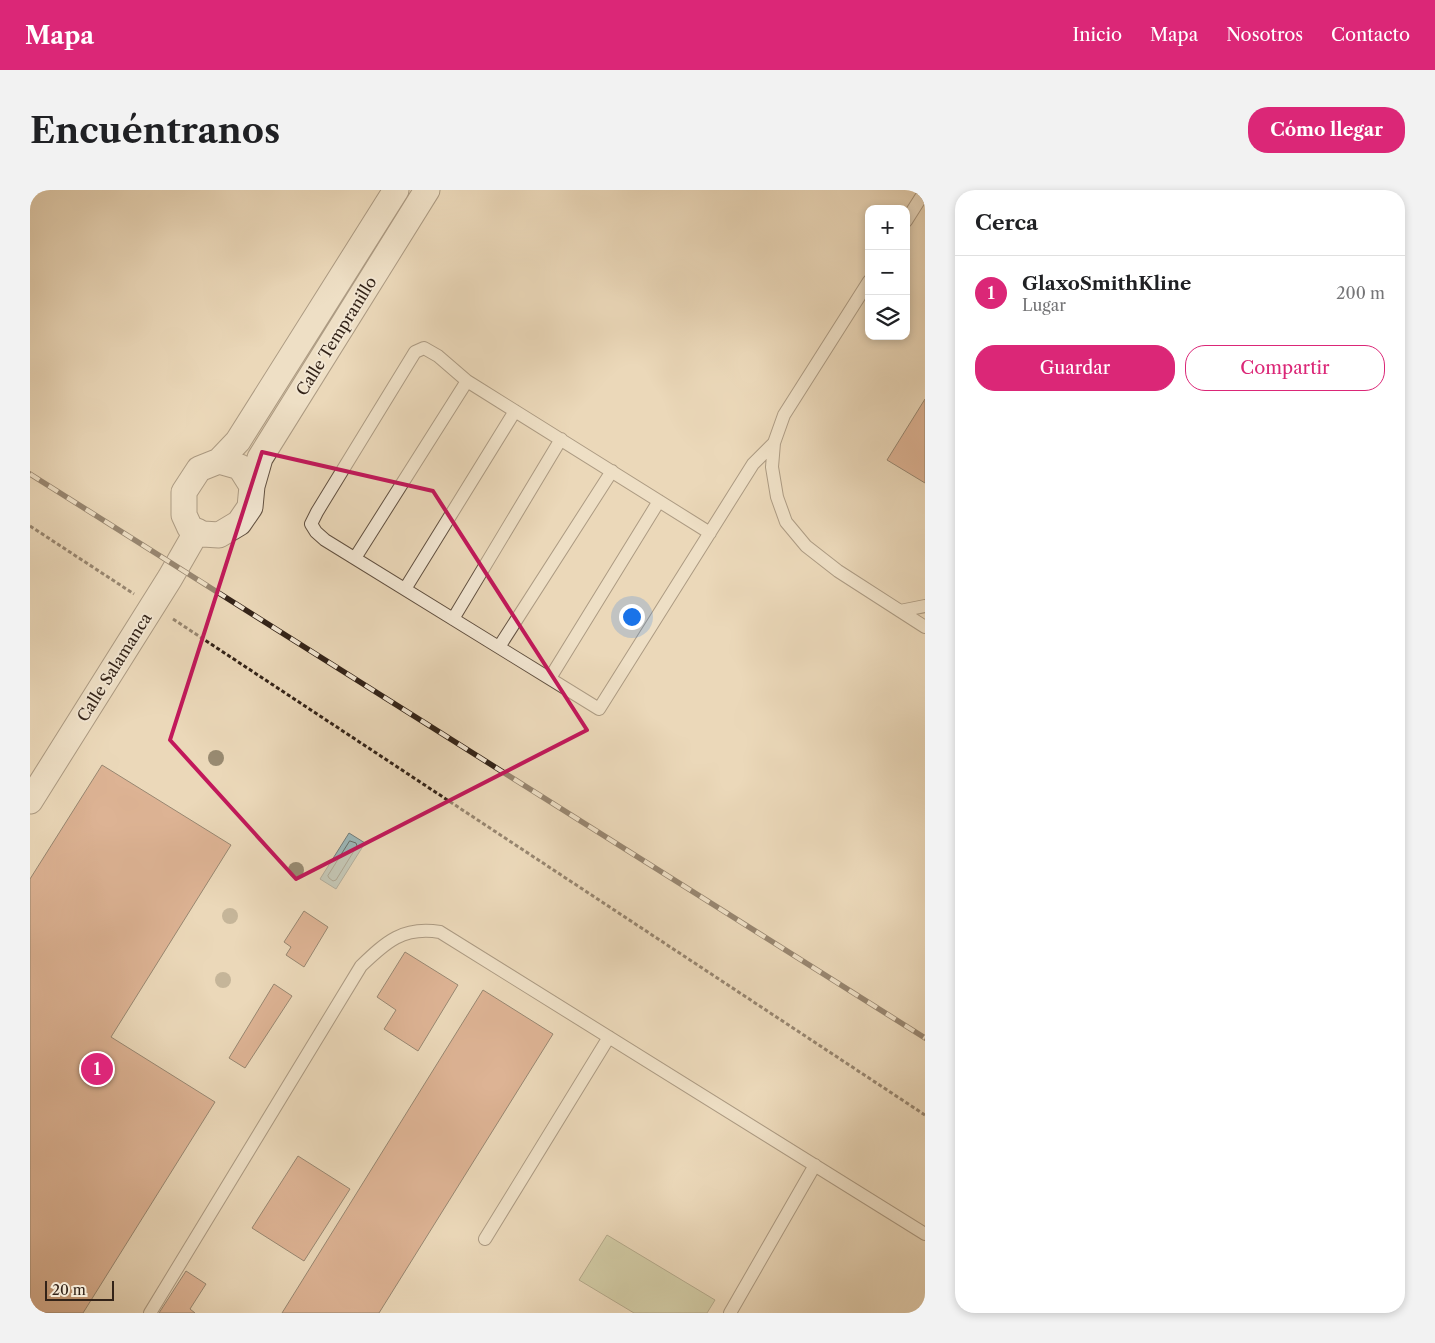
<!DOCTYPE html>
<html lang="es">
<meta charset="utf-8">
<style>
:root{--surface:#fff;--page:#f2f2f2;--text:#202124;--muted:#757577;--line:#e0e0e0;--accent:#db2777}
body{margin:0;font-family:"Libre Caslon Text",serif;background:var(--page);color:var(--text)}
.controls{position:absolute;right:15px;top:15px;display:grid;overflow:hidden;border-radius:10px;box-shadow:0 2px 8px #0003}
.controls button{width:45px;height:45px;display:grid;place-items:center;padding:0;border:0;border-bottom:1px solid var(--line);background:var(--surface);color:var(--text);font:25px sans-serif}
.scale{position:absolute;left:15px;bottom:12px;width:69px;box-sizing:border-box;padding-left:5px;border:2px solid #332318;border-top:0;font-size:14px;line-height:18px;white-space:nowrap;color:#332318;-webkit-text-stroke:4px #f2e6d2;paint-order:stroke}
.you{position:absolute;left:601px;top:426px;width:18px;height:18px;margin:-12px;border:4px solid #fff;border-radius:50%;background:#1a73e8;box-shadow:0 0 0 8px #1a73e833}
.badge{display:grid;place-items:center;width:32px;height:32px;border-radius:50%;background:var(--accent);color:#fff;font-size:16px;font-weight:700}
.pin{position:absolute;translate:-50% -50%;border:2px solid #fff;box-shadow:0 1px 5px #0006}
.list{margin:0;padding:0;list-style:none}
h2{display:flex;justify-content:space-between;align-items:center;height:65px;margin:0;padding:0 20px;font-size:21px}
h2 small{font-size:16px;font-weight:400;color:var(--muted)}
.list li{display:grid;grid-template-columns:32px 1fr auto;gap:15px;align-items:center;box-sizing:border-box;height:75px;padding:0 20px;border-top:1px solid var(--line)}
.list b{display:block;font-size:19px;white-space:nowrap}
.list p{margin:0;font-size:16px;white-space:nowrap;color:var(--muted)}
.list em{font-size:16px;font-style:normal;color:var(--muted)}
.actions{display:flex;gap:10px;padding:15px 20px}
.actions a{flex:1;padding:11px 0;border:1px solid var(--accent);border-radius:20px;text-align:center;font-size:18px;color:var(--accent)}
.actions .main{background:var(--accent);color:#fff}
.icon{flex:none;width:28px;height:28px;fill:none;stroke:currentColor;stroke-width:2;stroke-linecap:round;stroke-linejoin:round}
.map{position:relative;flex:none;width:895px;height:1123px;overflow:hidden;border-radius:20px}
header{display:flex;align-items:center;gap:30px;box-sizing:border-box;height:70px;padding:0 25px;background:var(--accent);color:#fff}
header strong{font-size:24px}
nav{display:flex;gap:28px;margin-inline-start:auto;font-size:18px}
.intro{display:flex;align-items:center;justify-content:space-between;box-sizing:border-box;height:120px;padding:0 30px}
h1{margin:0;font-size:35px}
.button{padding:12px 22px;border-radius:20px;background:var(--accent);color:#fff;font-size:18px;font-weight:700}
main{display:flex;gap:30px;padding:0 30px}
aside{flex:1;background:var(--surface);border-radius:20px;box-shadow:0 2px 8px #0003}
.map>svg:first-child{display:block}
.green{fill:#b6bf90;stroke:#747154}
.water{fill:#9cb8b9;stroke:#727c79}
.lines{fill:none;stroke-linecap:round;stroke-linejoin:round}
.shore{stroke:#686e68;stroke-width:1}
.building{fill:#cc8667;stroke:#332318}
.service-casing{stroke:#615040;stroke-width:14}
.minor-casing{stroke:#615040;stroke-width:27}
.path{stroke:#332318;stroke-width:3;stroke-dasharray:4 2.5;stroke-linecap:butt}
.service{stroke:#f2e6d2;stroke-width:12}
.minor{stroke:#f2e6d2;stroke-width:25}
.rail-casing{stroke:#332318;stroke-width:5.5}
.rail{stroke:#f2e6d2;stroke-width:4;stroke-dasharray:11;stroke-linecap:butt}
.tree{fill:#988a71}
.marked{fill:none;stroke:#c2185b;stroke-width:4;stroke-linejoin:round}
.labels{text-anchor:middle;stroke-width:4;stroke-linejoin:round;paint-order:stroke}
.street-label{font-size:16px;fill:#332318;stroke:#f2e6d2}
</style>
<header>
<strong>Mapa</strong>
<nav><a>Inicio</a><a>Mapa</a><a>Nosotros</a><a>Contacto</a></nav>
</header>
<div class="intro"><h1>Encuéntranos</h1><a class="button">Cómo llegar</a></div>
<main>
<div class="map">
<svg width="895" height="1123" viewBox="0 0 895 1123">
<rect width="100%" height="100%" fill="#ebd8b9"/>
<filter id="stains"><feTurbulence type="fractalNoise" baseFrequency=".004" numOctaves="4"/><feColorMatrix values="0 0 0 0 .2 0 0 0 0 .09 0 0 0 0 .02 0 0 0 .5 -.17"/></filter>
<radialGradient id="worn" r=".72"><stop offset=".6" stop-color="#630" stop-opacity="0"/><stop offset="1" stop-color="#630" stop-opacity=".3"/></radialGradient>
<!-- green -->
<path class="green" d="M577 1045 685 1110 677 1123H604L549 1090Z"/>
<!-- water -->
<path class="water" d="M319 643 335 653 306 699 290 689Z"/>
<g class="lines">
<!-- shore -->
<path class="shore" d="M320 651 326 653 327 656 306 690 303 691 299 688 298 686Z"/>
</g>
<!-- building -->
<path class="building" d="M895 209V293L857 270Z
M72 575 201 655 81 847 185 912 53 1123H0V689Z
M274 721 298 737 274 777 256 765 261 757 254 752Z
M375 762 428 795 388 861 354 839 366 820 347 807Z
M244 794 262 806 215 878 199 868Z
M453 800 523 844 349 1123H252Z
M268 966 320 999 274 1071 222 1038Z
M156 1081 176 1094 160 1119 165 1123H129Z"/>
<g class="lines">
<!-- service casing -->
<g class="service-casing">
<path id="service" d="M876 31 895 1
M839 91 754 225 744 253 742 277 747 307 756 332 776 356 808 381 895 437
M680 343 437 191 408 166 394 158 385 162 287 322 281 334 286 342 295 350 569 519 723 274 744 253
M325 368 437 191
M375 399 485 221
M870 421 895 416
M423 429 531 249
M469 457 582 281
M520 488 629 311
M455 1049 579 847
M120 1123 331 776C356 752 373 736 410 742L895 1044
M700 1123 785 975"/>
</g>
<!-- minor casing -->
<g class="minor-casing">
<path id="minor" d="M189 271 208 251 366 0
M189 271 210 277 222 296 220 317 209 333 189 345 173 344 160 338 154 325V302L169 279Z
M222 296 230 268 397 0
M0 611 140 388 167 341"/>
</g>
<!-- path -->
<path class="path" d="M0 336 104 404
M143 429 895 925"/>
<!-- service -->
<use href="#service" class="service"/>
<!-- minor -->
<use href="#minor" class="minor"/>
<!-- rail casing -->
<g class="rail-casing">
<path id="rail" d="M0 284 895 848"/>
</g>
<!-- rail -->
<use href="#rail" class="rail"/>
</g>
<!-- trees -->
<g class="tree">
<circle cx="186" cy="568" r="8"/>
<circle cx="266" cy="680" r="8"/>
<circle cx="200" cy="726" r="8"/>
<circle cx="193" cy="790" r="8"/>
</g>
<!-- marked area -->
<path d="M0 0H895V1123H0ZM232 262 403 301 557 540 266 689 140 550Z" fill="#ebd8b9" fill-opacity=".55" fill-rule="evenodd"/>
<path class="marked" d="M232 262 403 301 557 540 266 689 140 550Z"/>
<g class="labels">
<!-- street labels -->
<g class="street-label">
<text transform="translate(306 146) rotate(-58)" y="6">Calle Tempranillo</text>
<text transform="translate(84 477) rotate(-58)" y="6">Calle Salamanca</text>
</g>
</g>
<rect width="100%" height="100%" filter="url(#stains)"/>
<rect width="100%" height="100%" fill="url(#worn)"/>
</svg>
<div class="controls">
<button>+</button>
<button>−</button>
<button><svg class="icon" aria-label="layers" viewBox="0 0 24 24"><path d="M12 4l9 5-9 5-9-5zM3 14l9 5 9-5"/></svg></button>
</div>
<div class="scale">20 m</div>
<div class="you"></div>
<div class="pin badge" style="left:67px;top:879px">1</div>
</div>
<aside>
<h2>Cerca<small></small></h2>
<ul class="list">
<li><span class="badge">1</span><div><b>GlaxoSmithKline</b><p>Lugar</p></div><em>200 m</em></li>
</ul>
<div class="actions"><a class="main">Guardar</a><a>Compartir</a></div>
</aside>
</main>
